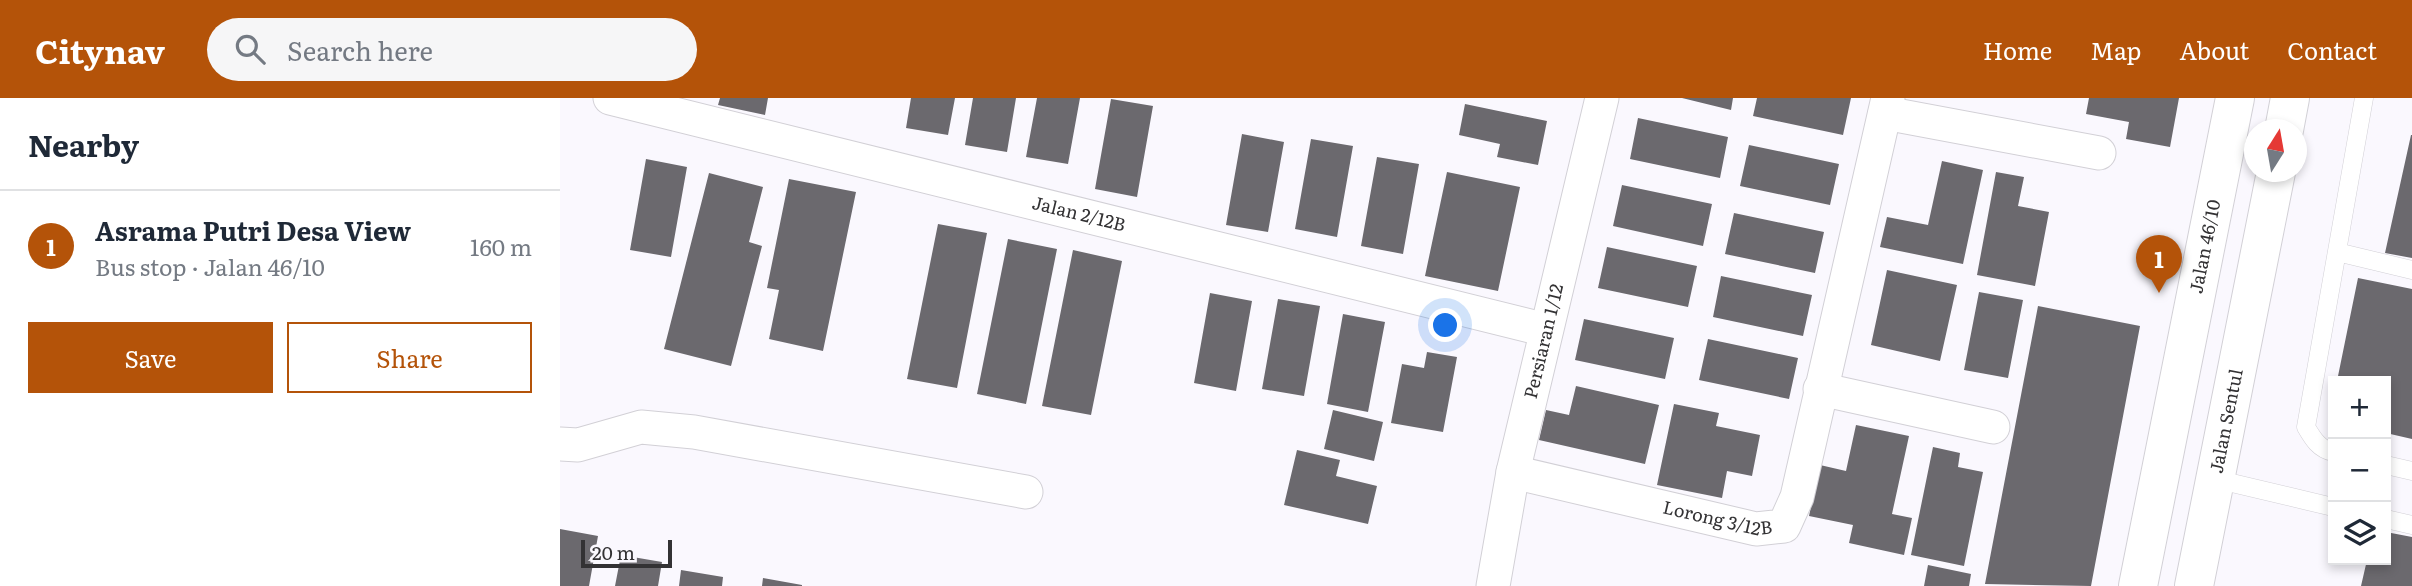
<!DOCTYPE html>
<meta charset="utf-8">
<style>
:root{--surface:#fff;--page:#f6f6f7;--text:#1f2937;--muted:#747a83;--line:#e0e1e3;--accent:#b45309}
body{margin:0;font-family:Literata,serif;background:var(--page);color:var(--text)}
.controls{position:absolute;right:21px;bottom:21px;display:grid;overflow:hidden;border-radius:0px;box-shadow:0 4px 10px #0003}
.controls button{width:63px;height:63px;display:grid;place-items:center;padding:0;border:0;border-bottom:2px solid var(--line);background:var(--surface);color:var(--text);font:35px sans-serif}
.compass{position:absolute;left:1684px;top:21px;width:63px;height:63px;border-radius:50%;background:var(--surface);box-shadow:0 4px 10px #0003;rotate:11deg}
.scale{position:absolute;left:21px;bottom:18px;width:91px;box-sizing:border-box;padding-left:7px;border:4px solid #333234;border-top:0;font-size:19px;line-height:24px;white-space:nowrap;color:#333234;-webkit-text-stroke:5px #faf8fe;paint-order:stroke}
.you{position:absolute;left:886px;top:228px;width:24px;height:24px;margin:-18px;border:5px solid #fff;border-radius:50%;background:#1a73e8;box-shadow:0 0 0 10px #1a73e833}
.badge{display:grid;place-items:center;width:46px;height:46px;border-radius:50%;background:var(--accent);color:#fff;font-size:23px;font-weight:700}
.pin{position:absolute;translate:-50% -58px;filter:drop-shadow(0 2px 4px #0008)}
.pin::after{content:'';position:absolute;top:37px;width:24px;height:21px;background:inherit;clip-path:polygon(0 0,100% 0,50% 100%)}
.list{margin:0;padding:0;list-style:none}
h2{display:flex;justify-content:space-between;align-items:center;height:91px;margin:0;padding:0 28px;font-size:30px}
h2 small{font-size:23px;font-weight:400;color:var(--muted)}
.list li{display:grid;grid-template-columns:46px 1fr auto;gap:21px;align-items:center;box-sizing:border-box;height:112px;padding:0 28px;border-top:2px solid var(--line)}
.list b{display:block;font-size:26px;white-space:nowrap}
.list p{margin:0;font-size:23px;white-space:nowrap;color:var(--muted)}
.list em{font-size:23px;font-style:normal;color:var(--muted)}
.actions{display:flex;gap:14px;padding:21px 28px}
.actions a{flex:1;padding:16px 0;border:2px solid var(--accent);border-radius:0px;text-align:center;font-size:24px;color:var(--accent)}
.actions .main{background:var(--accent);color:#fff}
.icon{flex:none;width:38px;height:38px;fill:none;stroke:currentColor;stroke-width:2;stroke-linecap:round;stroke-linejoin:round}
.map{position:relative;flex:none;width:1852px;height:488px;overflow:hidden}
header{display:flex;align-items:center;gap:42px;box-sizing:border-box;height:98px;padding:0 35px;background:var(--accent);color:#fff}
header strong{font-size:33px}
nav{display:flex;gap:38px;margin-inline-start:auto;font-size:24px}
.search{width:490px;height:63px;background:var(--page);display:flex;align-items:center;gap:18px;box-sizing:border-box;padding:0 24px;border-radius:38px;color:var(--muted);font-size:26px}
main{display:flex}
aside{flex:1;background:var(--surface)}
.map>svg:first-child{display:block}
.building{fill:#6b696e}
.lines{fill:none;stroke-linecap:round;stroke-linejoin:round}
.service-casing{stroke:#d2d0d6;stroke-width:19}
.minor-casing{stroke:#d2d0d6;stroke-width:35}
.primary-casing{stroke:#d2d0d6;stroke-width:40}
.service{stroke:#fff;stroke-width:18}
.minor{stroke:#fff;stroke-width:33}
.primary{stroke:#fff;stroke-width:38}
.labels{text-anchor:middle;stroke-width:7;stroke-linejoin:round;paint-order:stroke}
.street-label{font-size:18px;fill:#333234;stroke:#faf8fe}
</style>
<header>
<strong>Citynav</strong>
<div class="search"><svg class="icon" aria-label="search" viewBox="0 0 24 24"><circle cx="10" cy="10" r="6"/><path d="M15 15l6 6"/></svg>Search here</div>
<nav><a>Home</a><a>Map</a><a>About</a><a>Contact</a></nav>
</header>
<main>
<aside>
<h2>Nearby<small></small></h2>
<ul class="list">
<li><span class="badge">1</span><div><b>Asrama Putri Desa View</b><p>Bus stop · Jalan 46/10</p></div><em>160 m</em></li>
</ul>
<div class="actions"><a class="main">Save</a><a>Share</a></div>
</aside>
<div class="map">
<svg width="1852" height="488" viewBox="0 0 1852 488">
<rect width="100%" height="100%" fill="#faf8fe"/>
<!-- building -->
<path class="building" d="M160 0H208L205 17 158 7Z
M351 0H395L388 37 346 30Z
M413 0H456L447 54 405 47Z
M477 0H520L508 66 466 59Z
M1122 0H1173L1171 12Z
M1197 0H1291L1283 37 1193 18Z
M1529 0H1619L1610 49 1566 41 1569 24 1526 16Z
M551 1 593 8 577 99 535 91Z
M905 6 987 23 978 67 937 59 940 46 899 37Z
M1078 20 1168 39 1160 80 1070 61Z
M682 36 724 44 708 134 666 127Z
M1851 37H1852V160L1825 155Z
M751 41 793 48 777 139 735 131Z
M1189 47 1279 66 1270 107 1180 88Z
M817 59 859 66 843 156 801 148Z
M86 61 127 69 111 159 70 152Z
M1382 63 1423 72 1403 166 1320 149 1327 119 1368 127Z
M887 74 960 89 938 193 865 178Z
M1436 74 1464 79 1458 108 1489 114 1475 188 1417 177Z
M149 75 203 89 189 144 202 148 171 268 104 251Z
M229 81 296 94 263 253 209 241 219 192 207 190Z
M1062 87 1152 106 1143 148 1053 128Z
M1174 115 1264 134 1255 175 1165 156Z
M378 126 427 135 397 290 347 281Z
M448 141 497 151 466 306 417 296Z
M1047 149 1137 168 1128 209 1038 190Z
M513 152 562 163 531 317 482 308Z
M1327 172 1397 187 1380 263 1311 247Z
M1161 178 1252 197 1243 238 1153 219Z
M1798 180 1852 191V341L1826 335V283H1777Z
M1419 194 1463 202 1448 280 1404 272Z
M650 195 692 203 676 293 634 285Z
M718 201 760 208 744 298 702 291Z
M1478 208 1580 228 1531 488 1425 486Z
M783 216 825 224 808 314 767 306Z
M1024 221 1114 240 1105 281 1015 262Z
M1148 241 1238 260 1229 301 1139 282Z
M867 254 897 259 883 334 831 325 842 266 864 270Z
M1016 288 1099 307 1085 366 979 342 986 312 1009 317Z
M1114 306 1159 315 1156 328 1200 337 1192 378 1167 373 1162 400 1097 387Z
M773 312 823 324 814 363 764 351Z
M1296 327 1349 338 1332 416 1352 420 1344 457 1289 445 1293 427 1249 418 1260 367 1286 373Z
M1373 349 1400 355 1398 369 1423 374 1404 468 1351 457Z
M737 352 780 362 776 378 817 388 808 426 724 407Z
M0 431 38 438 29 488H0Z
M1826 434 1852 439V488H1801L1807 462H1826Z
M61 457 102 464 98 488H55Z
M1368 467 1411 476 1409 488H1364Z
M121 472 163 479 162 488H119Z
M203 480 242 487V488H202Z"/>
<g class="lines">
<!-- service casing -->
<g class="service-casing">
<path id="service" d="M1777 154 1852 172
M1773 354C1759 351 1753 341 1746 329L1804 0
M1826 367 1852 373
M1655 381 1773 409
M1826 421 1852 427"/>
</g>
<!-- minor casing -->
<g class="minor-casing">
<g id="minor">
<path id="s1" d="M50 0 986 232"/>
<path d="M1325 15 1539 55"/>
<path d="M1260 291 1433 329"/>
<path d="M0 346 18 347 81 329 134 334 466 394"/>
<path id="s2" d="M953 374 1196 431 1224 428 1237 399 1328 0"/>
<path id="s3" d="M933 488 953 374 1042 0"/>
</g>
</g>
<!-- primary casing -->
<g class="primary-casing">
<g id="primary">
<path d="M1724 32 1730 0"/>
<path id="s4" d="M1578 488 1675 0"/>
<path id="s5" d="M1634 488 1716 74"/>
</g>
</g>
<!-- service -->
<use href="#service" class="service"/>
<!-- minor -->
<use href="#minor" class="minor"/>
<!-- primary -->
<use href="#primary" class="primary"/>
</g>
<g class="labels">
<!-- street labels -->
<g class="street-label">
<text dy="6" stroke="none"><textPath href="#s1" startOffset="483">Jalan 2/12B</textPath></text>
<text dy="6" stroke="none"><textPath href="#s4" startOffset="346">Jalan 46/10</textPath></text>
<text dy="6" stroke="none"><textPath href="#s3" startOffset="250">Persiaran 1/12</textPath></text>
<text dy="6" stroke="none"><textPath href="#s5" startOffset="168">Jalan Sentul</textPath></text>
<text dy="6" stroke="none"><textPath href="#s2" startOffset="210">Lorong 3/12B</textPath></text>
</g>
</g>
</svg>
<div class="controls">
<button>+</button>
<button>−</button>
<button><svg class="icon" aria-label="layers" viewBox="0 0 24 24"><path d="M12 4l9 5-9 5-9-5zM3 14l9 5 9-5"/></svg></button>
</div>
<svg class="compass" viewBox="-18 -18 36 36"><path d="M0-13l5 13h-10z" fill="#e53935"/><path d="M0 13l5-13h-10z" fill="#747a83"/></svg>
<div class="scale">20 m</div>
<div class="you"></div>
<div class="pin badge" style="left:1599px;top:195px">1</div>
</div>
</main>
